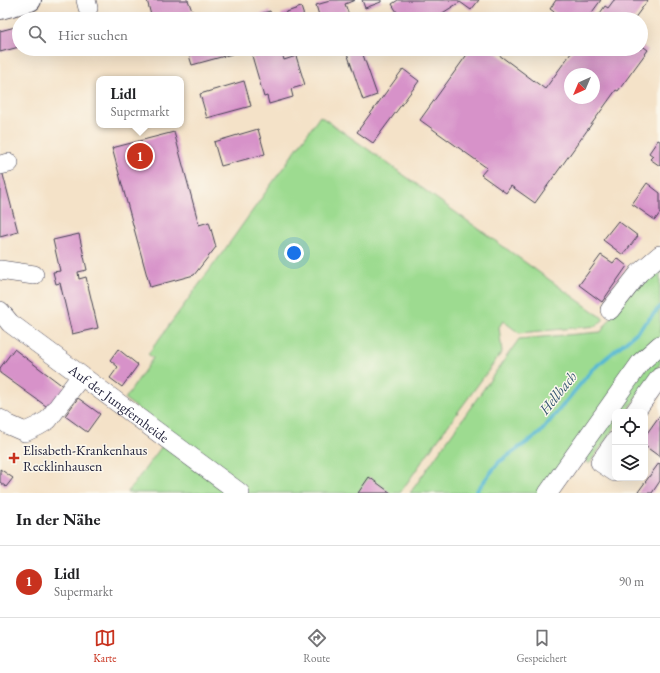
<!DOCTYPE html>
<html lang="de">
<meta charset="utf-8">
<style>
:root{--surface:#fff;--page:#f6f6f6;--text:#202124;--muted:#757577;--line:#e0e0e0;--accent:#c8321e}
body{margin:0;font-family:"EB Garamond",serif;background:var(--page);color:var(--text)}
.controls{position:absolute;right:12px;bottom:12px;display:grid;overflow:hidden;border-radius:8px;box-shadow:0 4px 16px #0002}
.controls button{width:36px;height:36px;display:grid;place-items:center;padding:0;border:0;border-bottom:1px solid var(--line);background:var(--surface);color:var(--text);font:20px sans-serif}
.compass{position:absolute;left:564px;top:68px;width:36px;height:36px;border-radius:50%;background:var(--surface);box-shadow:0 4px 16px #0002;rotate:224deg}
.you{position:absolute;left:294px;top:253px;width:14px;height:14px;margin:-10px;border:3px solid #fff;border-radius:50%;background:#1a73e8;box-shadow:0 0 0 6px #1a73e833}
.badge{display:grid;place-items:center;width:26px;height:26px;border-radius:50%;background:var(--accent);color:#fff;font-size:13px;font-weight:700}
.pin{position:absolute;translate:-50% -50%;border:2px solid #fff;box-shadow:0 1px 4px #0006}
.popup{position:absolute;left:96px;top:76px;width:88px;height:52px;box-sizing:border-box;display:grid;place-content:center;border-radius:8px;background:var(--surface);filter:drop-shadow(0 1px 3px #0005);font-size:13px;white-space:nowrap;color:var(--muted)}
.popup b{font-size:15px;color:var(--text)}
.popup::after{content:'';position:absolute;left:50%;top:100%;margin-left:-8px;border:8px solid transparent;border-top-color:var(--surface)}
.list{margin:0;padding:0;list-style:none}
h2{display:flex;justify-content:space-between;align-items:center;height:52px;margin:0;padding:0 16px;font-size:17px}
h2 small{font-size:13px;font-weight:400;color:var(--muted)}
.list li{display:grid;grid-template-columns:26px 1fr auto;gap:12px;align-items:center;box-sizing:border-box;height:72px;padding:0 16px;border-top:1px solid var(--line)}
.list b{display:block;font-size:15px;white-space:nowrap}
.list p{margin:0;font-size:13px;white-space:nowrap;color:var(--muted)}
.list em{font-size:13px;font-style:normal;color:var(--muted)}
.icon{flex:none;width:22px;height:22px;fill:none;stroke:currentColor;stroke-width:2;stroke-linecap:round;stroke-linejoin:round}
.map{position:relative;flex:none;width:660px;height:493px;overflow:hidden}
.search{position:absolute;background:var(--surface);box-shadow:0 4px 16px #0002;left:12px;right:12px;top:12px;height:44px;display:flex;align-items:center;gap:10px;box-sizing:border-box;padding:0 14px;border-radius:22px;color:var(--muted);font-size:15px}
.sheet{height:124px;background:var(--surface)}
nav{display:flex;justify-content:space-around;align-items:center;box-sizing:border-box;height:56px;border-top:1px solid var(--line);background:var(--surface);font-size:11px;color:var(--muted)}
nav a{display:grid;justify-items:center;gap:2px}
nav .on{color:var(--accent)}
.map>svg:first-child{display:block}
.green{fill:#9ddb90;stroke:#607e66}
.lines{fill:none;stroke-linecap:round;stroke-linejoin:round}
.stream{stroke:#54b8d2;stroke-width:4}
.building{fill:#d792c9;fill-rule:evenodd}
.minor-casing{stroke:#423f50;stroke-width:20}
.major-casing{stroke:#423f50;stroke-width:24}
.minor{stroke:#fff;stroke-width:19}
.major{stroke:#fff;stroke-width:22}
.poi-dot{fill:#c8321e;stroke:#fbf7ec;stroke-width:1.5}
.labels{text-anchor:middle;stroke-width:3;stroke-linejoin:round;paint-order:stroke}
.street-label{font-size:14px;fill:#22223b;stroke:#fbf7ec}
.poi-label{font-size:14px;fill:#22223b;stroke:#fbf7ec;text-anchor:start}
.water-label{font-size:15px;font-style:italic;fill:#345670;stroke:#fbf7ec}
</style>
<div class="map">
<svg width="660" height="493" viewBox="0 0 660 493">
<rect width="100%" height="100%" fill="#fbf7ec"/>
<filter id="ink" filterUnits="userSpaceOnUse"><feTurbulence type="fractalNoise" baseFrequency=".025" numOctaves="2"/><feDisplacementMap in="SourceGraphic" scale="8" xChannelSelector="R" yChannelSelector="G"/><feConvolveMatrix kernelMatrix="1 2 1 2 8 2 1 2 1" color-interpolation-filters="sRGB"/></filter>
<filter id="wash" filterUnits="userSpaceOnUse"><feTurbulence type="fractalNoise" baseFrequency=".012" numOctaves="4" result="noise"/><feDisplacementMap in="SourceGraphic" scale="16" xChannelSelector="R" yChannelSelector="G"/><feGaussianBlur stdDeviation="0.9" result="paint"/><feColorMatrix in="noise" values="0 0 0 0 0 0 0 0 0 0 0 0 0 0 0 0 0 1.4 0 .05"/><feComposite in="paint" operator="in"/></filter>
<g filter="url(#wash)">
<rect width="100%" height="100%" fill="#f4e2c8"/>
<!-- green -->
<path class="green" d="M320 116 369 150 604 319 596 326 519 333 503 321 499 327 502 352 433 446 400 493H127L171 434 125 399 153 358 148 354 228 245Z
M660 260V364L626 412H615V427L589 464 581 457 555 493H410L519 339 601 332 625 297Z"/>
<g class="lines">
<!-- stream -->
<path class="stream" d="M475 493 499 462 540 433 592 370 637 332 660 307"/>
</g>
<g id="blocks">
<!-- building -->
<path class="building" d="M147 0H188L195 19H176L174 15 165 18V19H152Z
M329 0H355L345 4 349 15 343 17 344 19H320L316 5 330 1Z
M362 0H381V2L365 8Z
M398 0H479L471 10 460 2 433 19H401L392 4Z
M556 0H601L587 19H564L550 9Z
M614 0H648L634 19H596L605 6 608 8Z
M301 7 305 19H283L281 14Z
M270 11 272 19H244Z
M19 26V47L0 52V31Z
M641 45 648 50 618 91 616 90 535 203 511 186 506 193 481 175 487 168 420 120 471 49H491L545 89 574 49H641ZM570 74H594V98H570Z
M201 49H231L232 54 192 65 188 52Z
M250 49H281L284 60 296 56 305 85 291 89 293 97 269 104 267 96 264 97Z
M359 49H361L377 95 363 100 347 53Z
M403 69 419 81 373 143 357 132Z
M244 81 251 106 207 118 200 94Z
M258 129 265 154 221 166 214 142Z
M174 132 199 225 209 222 216 247 194 275 150 287 112 148Z
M658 140 660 141V166L650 159 653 156 649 153Z
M0 171H2L18 232 0 237Z
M647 183 660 193V213L655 220 632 204Z
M618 221 638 236 623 255 603 240Z
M79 234 87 270 78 272 79 279 86 277 98 328 72 334 60 283 56 284 53 272 60 271 53 240Z
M601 255 613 263 617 258 627 266 602 302 579 285Z
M14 349 68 390 53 411 0 373V368Z
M118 349 138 365 122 387 110 378 118 367 110 360Z
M78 398 100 414 87 432 65 416Z
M660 415V457L645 446V436Z
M659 463 660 464V481L652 493H639L638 492Z
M0 469 13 478 6 487 0 482Z
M369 477 391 493H358Z"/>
</g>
</g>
<g filter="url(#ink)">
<use href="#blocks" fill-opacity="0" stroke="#423f50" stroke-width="1"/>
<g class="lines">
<!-- minor casing -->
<g class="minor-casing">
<g id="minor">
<path d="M86 0 88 8"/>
<path d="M0 165 9 163"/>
<path d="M0 270 34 275"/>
<path d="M610 310 639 273 660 255"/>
<path id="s1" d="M0 311 10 323 240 493"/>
<path d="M635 412 660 377"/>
<path d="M0 419 9 425 25 432 38 426 48 420 81 376"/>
<path d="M615 441 600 462 615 472"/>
<path d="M548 493 641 362 660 345"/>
</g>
</g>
<!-- major casing -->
<g class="major-casing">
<path id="major" d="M0 8 30 0"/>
</g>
<!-- minor -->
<use href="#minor" class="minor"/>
<!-- major -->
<use href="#major" class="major"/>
</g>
</g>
<!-- markers -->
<path class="poi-dot" d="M12 452h4v4h4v4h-4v4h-4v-4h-4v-4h4z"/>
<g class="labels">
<!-- street labels -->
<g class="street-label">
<text dy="5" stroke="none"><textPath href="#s1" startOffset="151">Auf der Jungfernheide</textPath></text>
</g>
<!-- poi labels -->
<g class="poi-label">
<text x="23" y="455">Elisabeth-Krankenhaus<tspan x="23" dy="16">Recklinhausen</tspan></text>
</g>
<!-- water labels -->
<g class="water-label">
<text transform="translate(558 393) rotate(-51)" y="5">Hellbach</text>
</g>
</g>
</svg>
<div class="controls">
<button><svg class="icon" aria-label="locate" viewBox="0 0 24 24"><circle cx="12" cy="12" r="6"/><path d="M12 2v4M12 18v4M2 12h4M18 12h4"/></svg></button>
<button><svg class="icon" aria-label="layers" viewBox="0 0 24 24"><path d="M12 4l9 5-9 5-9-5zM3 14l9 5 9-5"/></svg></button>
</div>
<svg class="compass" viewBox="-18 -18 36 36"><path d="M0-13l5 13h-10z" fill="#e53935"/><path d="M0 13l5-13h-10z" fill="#757577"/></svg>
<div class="you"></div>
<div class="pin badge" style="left:140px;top:156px">1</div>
<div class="popup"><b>Lidl</b>Supermarkt</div>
<div class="search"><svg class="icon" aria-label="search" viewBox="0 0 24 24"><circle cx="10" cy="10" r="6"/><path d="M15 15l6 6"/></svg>Hier suchen</div>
</div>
<section class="sheet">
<h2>In der Nähe<small></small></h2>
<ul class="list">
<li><span class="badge">1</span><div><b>Lidl</b><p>Supermarkt</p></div><em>90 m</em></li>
</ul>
</section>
<nav>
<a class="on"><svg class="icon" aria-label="map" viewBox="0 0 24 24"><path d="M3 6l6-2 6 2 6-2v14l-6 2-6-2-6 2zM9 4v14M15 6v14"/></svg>Karte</a>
<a><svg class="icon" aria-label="directions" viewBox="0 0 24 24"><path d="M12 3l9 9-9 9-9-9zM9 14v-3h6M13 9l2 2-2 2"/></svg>Route</a>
<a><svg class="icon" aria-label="saved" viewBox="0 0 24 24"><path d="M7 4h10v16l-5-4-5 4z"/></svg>Gespeichert</a>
</nav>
